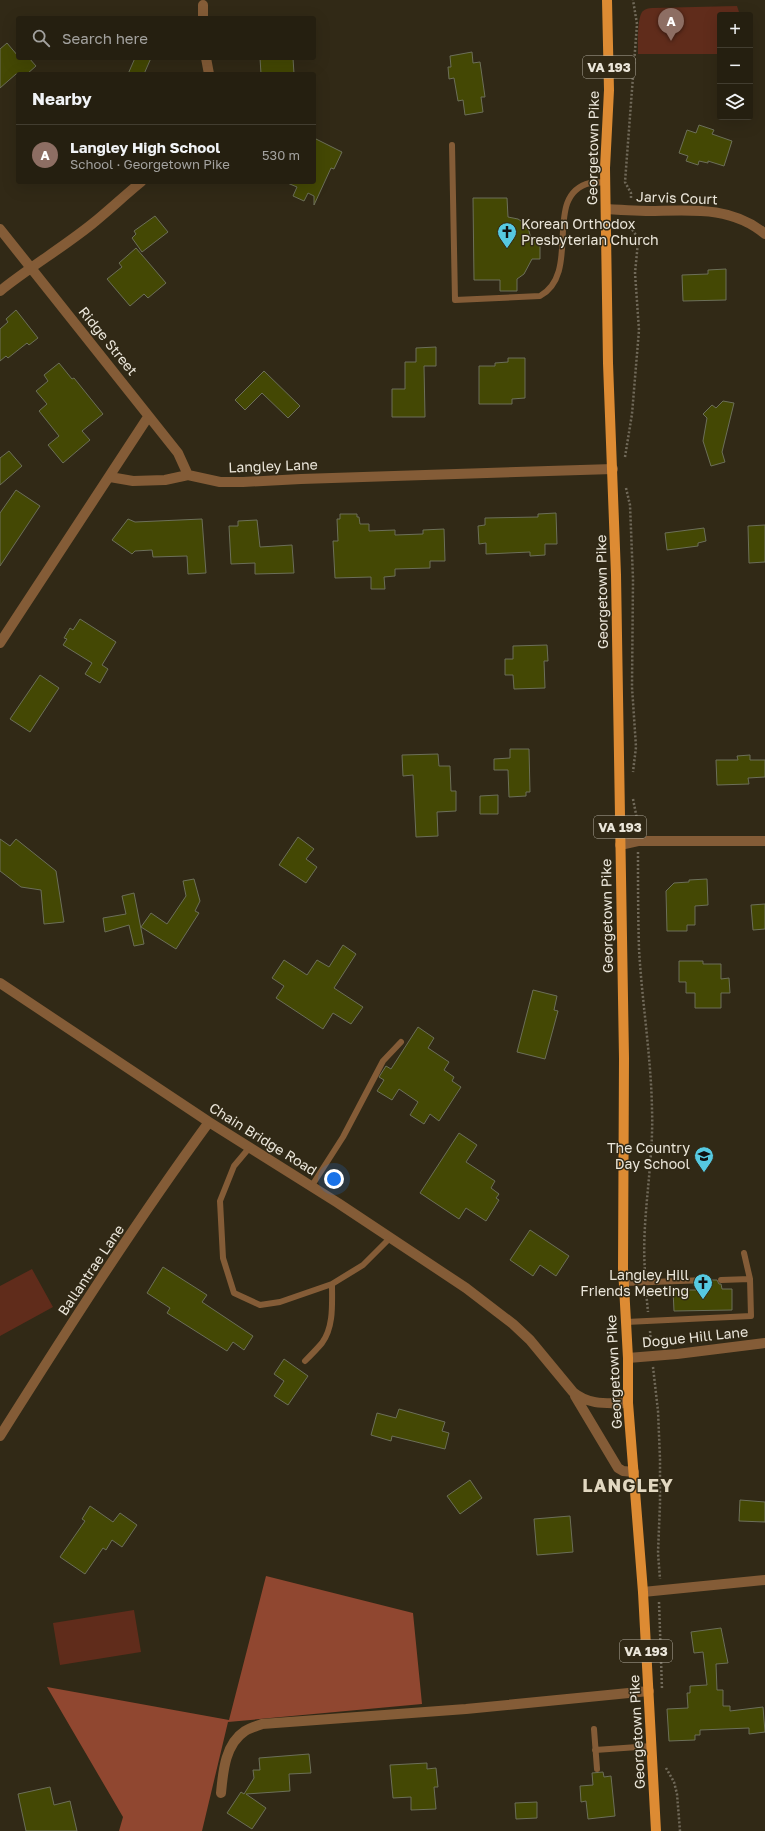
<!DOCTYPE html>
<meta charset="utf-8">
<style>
:root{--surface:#251f10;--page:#2d2719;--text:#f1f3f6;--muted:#a3a29f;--line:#423d30;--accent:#1a73e8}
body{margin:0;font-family:"Golos Text",sans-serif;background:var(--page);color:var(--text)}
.controls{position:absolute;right:12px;top:12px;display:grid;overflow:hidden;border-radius:4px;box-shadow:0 4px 16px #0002}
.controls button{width:36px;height:36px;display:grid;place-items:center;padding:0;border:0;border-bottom:1px solid var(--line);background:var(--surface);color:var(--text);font:20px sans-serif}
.you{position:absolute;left:334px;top:1179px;width:14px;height:14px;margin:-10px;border:3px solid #fff;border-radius:50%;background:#1a73e8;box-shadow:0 0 0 6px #1a73e833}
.badge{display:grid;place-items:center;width:26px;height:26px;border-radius:50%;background:var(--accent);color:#fff;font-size:13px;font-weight:700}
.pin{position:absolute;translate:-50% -33px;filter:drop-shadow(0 1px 2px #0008)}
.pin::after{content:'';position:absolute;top:21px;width:14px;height:12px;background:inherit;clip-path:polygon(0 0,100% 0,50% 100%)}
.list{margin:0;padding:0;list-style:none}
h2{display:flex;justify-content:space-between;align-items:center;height:52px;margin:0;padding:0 16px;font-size:17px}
h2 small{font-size:13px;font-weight:400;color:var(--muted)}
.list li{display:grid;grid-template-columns:26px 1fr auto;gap:12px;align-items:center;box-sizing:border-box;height:60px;padding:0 16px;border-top:1px solid var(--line)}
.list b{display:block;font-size:15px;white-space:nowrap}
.list p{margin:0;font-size:13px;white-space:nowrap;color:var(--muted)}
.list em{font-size:13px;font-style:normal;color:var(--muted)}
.icon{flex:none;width:22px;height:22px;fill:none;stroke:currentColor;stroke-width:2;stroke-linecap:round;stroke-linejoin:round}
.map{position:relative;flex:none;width:765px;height:1831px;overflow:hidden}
.search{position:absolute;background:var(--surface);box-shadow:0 4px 16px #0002;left:16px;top:16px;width:300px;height:44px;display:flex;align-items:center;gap:10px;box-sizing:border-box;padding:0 14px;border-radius:4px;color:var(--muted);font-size:15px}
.panel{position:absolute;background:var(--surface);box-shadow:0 4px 16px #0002;left:16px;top:72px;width:300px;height:112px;border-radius:4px}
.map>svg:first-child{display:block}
.green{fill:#602c1b}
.forest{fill:#904730}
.building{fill:#444804;stroke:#6c6f59}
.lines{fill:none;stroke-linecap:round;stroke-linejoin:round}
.path{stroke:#716a5a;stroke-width:2.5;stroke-dasharray:2 2;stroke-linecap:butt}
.service{stroke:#845c37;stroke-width:6}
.minor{stroke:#845c37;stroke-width:10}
.primary{stroke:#dd8b33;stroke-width:10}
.labels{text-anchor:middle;stroke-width:3;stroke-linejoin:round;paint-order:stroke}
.shield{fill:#312916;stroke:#b3ad9f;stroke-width:1}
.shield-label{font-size:13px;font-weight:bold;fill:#ebe6da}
.street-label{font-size:14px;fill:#ebe6da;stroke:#312916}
.poi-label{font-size:14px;fill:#ebe6da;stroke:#312916;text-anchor:end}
.district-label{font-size:18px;font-weight:bold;letter-spacing:1px;fill:#e2d8c1;stroke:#312916}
</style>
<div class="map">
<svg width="765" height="1831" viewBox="0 0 765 1831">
<rect width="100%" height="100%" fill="#312916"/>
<!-- green -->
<path class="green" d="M737 6 740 15H720V54H638C638 45 637 16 643 11 645 9 649 8 652 8Z
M32 1269 53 1307 0 1336V1286Z
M134 1610 141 1652 60 1665 53 1623Z"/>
<!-- forest -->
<path class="forest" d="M266 1576 413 1613 422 1704 228 1722 202 1831H119L123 1817 47 1687 229 1720Z"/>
<!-- building -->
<path class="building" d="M7 43 18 56V58H29L36 66 27 74H16L0 88V49Z
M472 52 473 63 480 62 485 97H481L483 112 465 115 463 100 458 101 454 78 449 79 448 67H451L450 56Z
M135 58H151L144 74H128Z
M260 58H293L294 74H261Z
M699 125 714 130 712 134 732 141 724 166 708 161V163L699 161 698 165 686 161 688 156 679 153 687 130 696 133Z
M314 138 342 152 334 169 331 168 314 205V196L308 193 304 201 293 196 297 187 285 182H314Z
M473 198H507L508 217 518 219 524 223 529 231 531 239H540V259H532L524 274 517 279V291H500V280H474Z
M155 216 168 232 142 252 132 238 136 234 134 231Z
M136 248 166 283 148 298 144 294 130 306 107 279 122 267 119 263Z
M726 269V300L683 301 682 275 708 274V270Z
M16 310 38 338 29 345 27 343 8 358 6 356 0 361V329L8 322 6 319Z
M436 347V366H424L425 417H392V389H405V362H416V348Z
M508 358H525V398L512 399V404H479V366H495V363L508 362Z
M59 363 72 379 74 378 103 414 82 431 90 440 63 463 48 445 59 436 39 411 47 404 36 391 48 381 44 375Z
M264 371 300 406 288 418 262 393 245 410 235 400Z
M723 401 734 403 722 452 725 462 711 466 703 441 707 418 703 414 712 405 716 408Z
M9 451 22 466 0 485V458Z
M16 490 40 506 0 566V513Z
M556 513 557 544H545V555L530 556V552L486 554V543L479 544 478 526 485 525V518L538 517V514Z
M340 514H357V517H359L360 524H369V531L395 530V535L423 534V530L444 529 445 561H430V568L395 569V576L384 577 385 589H371V577L335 578 333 541H338L337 519H340Z
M128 519 135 522 202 519 206 573 188 574 187 556 153 557 152 550 135 551 132 554 112 540Z
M257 520 260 547 292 545 294 573 255 574V563L231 564 229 526H238V521Z
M765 525V562L749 563 748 526Z
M704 528 706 541 698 543V546L667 550 665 533Z
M80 619 116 642 102 665 108 669 100 683 85 674 92 663 63 645 67 639 64 638 70 628 73 630Z
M547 645 548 661H544L545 688 514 689 513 675H505V659H513V646Z
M40 675 59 688 30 732 10 719Z
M510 749H529L530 792H526V796L509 797 508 770H494V759L510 758Z
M438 754 439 766H450L451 791H456V811L437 812 438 836 416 837 413 775 403 776 402 755Z
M750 755V760H765V777L748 778 749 784 717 785 716 760H738L737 756Z
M498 795V814H480V796Z
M298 837 314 849 306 859 317 867 306 883 279 865Z
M0 839 10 846 16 839 56 871 64 922 44 924 41 890 21 887 0 871Z
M194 879 200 901 195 911 199 913 176 949 141 927 151 913 167 924 186 896 183 881Z
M707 879 708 905 695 906V925H687V931H667L666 891 674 883 689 882V880Z
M134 893 144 944 134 946 129 925 105 932 103 918 126 914 122 896Z
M765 904V929L753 930 751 905Z
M343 945 356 954 334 988 363 1007 351 1024 333 1013 323 1029 276 998 284 986 272 978 284 960 307 975 317 960 329 967Z
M679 961H703V964H721V979L729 978 730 993H721V1008H695V993H686V982H679Z
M533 990 557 996 554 1010 558 1011 545 1059 517 1052Z
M418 1027 434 1038 428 1048 449 1062 444 1070 454 1077 452 1081 461 1087 439 1121 430 1114 424 1124 410 1115 418 1102 399 1089 392 1100 377 1091 384 1080 379 1077 386 1066 391 1069Z
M459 1133 477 1145 466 1162 495 1181 491 1188 499 1194 496 1198 499 1200 486 1221 466 1208 459 1219 420 1193Z
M530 1230 569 1256 556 1276 540 1265 533 1276 510 1260Z
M163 1267 207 1295 202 1302 253 1336 244 1350 233 1342 227 1351 167 1313 170 1308 147 1293Z
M711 1280H717L719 1284H721L722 1289H732V1310L674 1311 673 1290H707V1285L710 1284Z
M284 1359 308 1376 288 1405 274 1396 284 1381 274 1374Z
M399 1409 445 1422 442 1431 449 1433 445 1449 392 1436 391 1441 371 1435 377 1413 396 1418Z
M470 1480 482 1498 460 1514 447 1496Z
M740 1500 765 1502V1522L739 1521Z
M90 1506 113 1522 120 1513 137 1525 122 1547 112 1540 106 1550 103 1548 85 1574 60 1557 85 1521 82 1519Z
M570 1516 573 1552 537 1555 534 1519Z
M721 1628 728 1663 716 1664 717 1690H723V1706H730V1711L763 1707 765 1732 749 1734V1728L700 1730V1735H695V1740L669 1741 667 1709 688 1708 687 1693H690V1686L707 1685 703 1652 694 1653 691 1632Z
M309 1754 311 1773 289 1774 290 1791 246 1794 266 1808 252 1829 227 1813 241 1792 244 1794 254 1778 253 1770H260L259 1758Z
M427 1763V1769L436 1768 438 1787H434L436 1809 411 1810V1797L393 1798 390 1765Z
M603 1772 604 1777 611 1776 615 1816 588 1819 586 1801 581 1802 580 1786 593 1785 592 1773Z
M50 1787 54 1805 70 1801 77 1831H26L18 1794Z
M537 1802V1818L516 1819 515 1803Z"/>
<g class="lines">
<!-- path -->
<path class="path" d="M631 198V193L625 182 637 24 633 0
M625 457 632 414 639 330 635 273 638 242 636 235 631 228 630 221
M626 488 630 505 633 579 632 687 636 747 633 772
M633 799 639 829
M638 852C638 884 638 917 639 949 642 1002 651 1056 652 1109 654 1164 641 1218 645 1272
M646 1291 648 1312
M650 1331 651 1344
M653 1367 658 1411 660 1459V1503L658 1553 660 1579
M659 1602 662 1689
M666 1768 674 1782 677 1794 680 1831"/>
<!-- service -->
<path class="service" d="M452 145 455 300 540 296C583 272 541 195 590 183 595 182 600 183 605 182
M250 1147 234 1166 220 1201 223 1258 234 1293 260 1305 280 1302 332 1284
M311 1187 343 1137 383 1061 401 1042
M744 1253 750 1279
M624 1283 707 1280
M626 1322 751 1316 750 1279 721 1280
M305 1361C311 1355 317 1349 322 1343 334 1327 332 1303 332 1284L363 1265 390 1238
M594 1729 597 1769
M595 1750 652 1746"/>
<!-- minor -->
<path class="minor" d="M203 18V5
M206 58 209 74
M606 209C622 210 638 211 655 211 694 210 733 207 765 234
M0 229 178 453 188 475
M0 291C30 267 62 248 92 224 108 211 124 196 141 182
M110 477 133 481 165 480 188 475 220 482H243L301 479 613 469
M0 643 148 417
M620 845 638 841H765
M0 983 209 1122 338 1203 466 1288 513 1324 530 1340 573 1392C590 1406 608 1403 628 1403
M628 1358 677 1354 765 1343
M575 1396 618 1468 623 1471 634 1472
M0 1436C67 1330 135 1223 209 1122
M643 1592 765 1580
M221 1793C223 1772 225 1744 245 1731 250 1728 257 1726 262 1724L466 1709 649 1691"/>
<!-- primary -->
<path class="primary" d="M607 0 609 90 605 168 608 363 616 575 624 1058 623 1268 628 1358V1403L643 1592 656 1831"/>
</g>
<!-- icons -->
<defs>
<g id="church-pin" transform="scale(1)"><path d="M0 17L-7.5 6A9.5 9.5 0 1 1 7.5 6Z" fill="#56c9e1" stroke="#312916"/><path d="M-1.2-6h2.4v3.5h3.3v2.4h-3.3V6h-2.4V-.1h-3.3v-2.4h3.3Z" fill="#111"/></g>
<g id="school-pin" transform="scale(1)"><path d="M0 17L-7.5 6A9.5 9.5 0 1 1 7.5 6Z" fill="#56c9e1" stroke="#312916"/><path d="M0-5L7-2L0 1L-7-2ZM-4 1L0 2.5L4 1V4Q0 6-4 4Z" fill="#111"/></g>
</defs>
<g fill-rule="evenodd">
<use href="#church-pin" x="507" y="232"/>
<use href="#school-pin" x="704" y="1156"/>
<use href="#church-pin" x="703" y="1283"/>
</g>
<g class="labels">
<!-- shield labels -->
<g class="shield">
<rect x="583" y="56" width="52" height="22" rx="3"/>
<rect x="594" y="816" width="52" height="22" rx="3"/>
<rect x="620" y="1640" width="52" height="22" rx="3"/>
</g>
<g class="shield-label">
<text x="609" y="72">VA 193</text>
<text x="620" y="832">VA 193</text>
<text x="646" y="1656">VA 193</text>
</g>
<!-- street labels -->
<g class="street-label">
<text transform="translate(593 148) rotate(-89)" y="5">Georgetown Pike</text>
<text transform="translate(677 198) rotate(2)" y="5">Jarvis Court</text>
<text transform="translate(108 341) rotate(51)" y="5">Ridge Street</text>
<text transform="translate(273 466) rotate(-2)" y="5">Langley Lane</text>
<text transform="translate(602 592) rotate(-91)" y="5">Georgetown Pike</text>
<text transform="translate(607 916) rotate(-91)" y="5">Georgetown Pike</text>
<text transform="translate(263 1139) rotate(32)" y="5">Chain Bridge Road</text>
<text transform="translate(91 1270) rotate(-56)" y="5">Ballantrae Lane</text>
<text transform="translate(695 1337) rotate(-6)" y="5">Dogue Hill Lane</text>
<text transform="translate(614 1372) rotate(-93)" y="5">Georgetown Pike</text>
<text transform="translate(637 1732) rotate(-93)" y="5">Georgetown Pike</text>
</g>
<!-- poi labels -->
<g class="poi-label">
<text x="521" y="229" text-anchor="start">Korean Orthodox<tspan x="521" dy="16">Presbyterian Church</tspan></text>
<text x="690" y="1153">The Country<tspan x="690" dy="16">Day School</tspan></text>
<text x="689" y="1280">Langley Hill<tspan x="689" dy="16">Friends Meeting</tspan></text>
</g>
<!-- district labels -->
<g class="district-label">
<text x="628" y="1492">LANGLEY</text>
</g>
</g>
</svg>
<div class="controls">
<button>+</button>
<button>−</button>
<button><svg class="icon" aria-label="layers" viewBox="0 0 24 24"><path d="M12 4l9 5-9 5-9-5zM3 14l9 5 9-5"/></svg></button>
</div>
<div class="you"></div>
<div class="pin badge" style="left:671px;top:41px;background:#8d6e63">A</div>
<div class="search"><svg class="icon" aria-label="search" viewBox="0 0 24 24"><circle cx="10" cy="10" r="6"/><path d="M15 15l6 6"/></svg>Search here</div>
<section class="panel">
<h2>Nearby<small></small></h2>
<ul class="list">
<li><span class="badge" style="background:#8d6e63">A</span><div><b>Langley High School</b><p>School · Georgetown Pike</p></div><em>530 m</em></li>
</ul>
</section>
</div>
